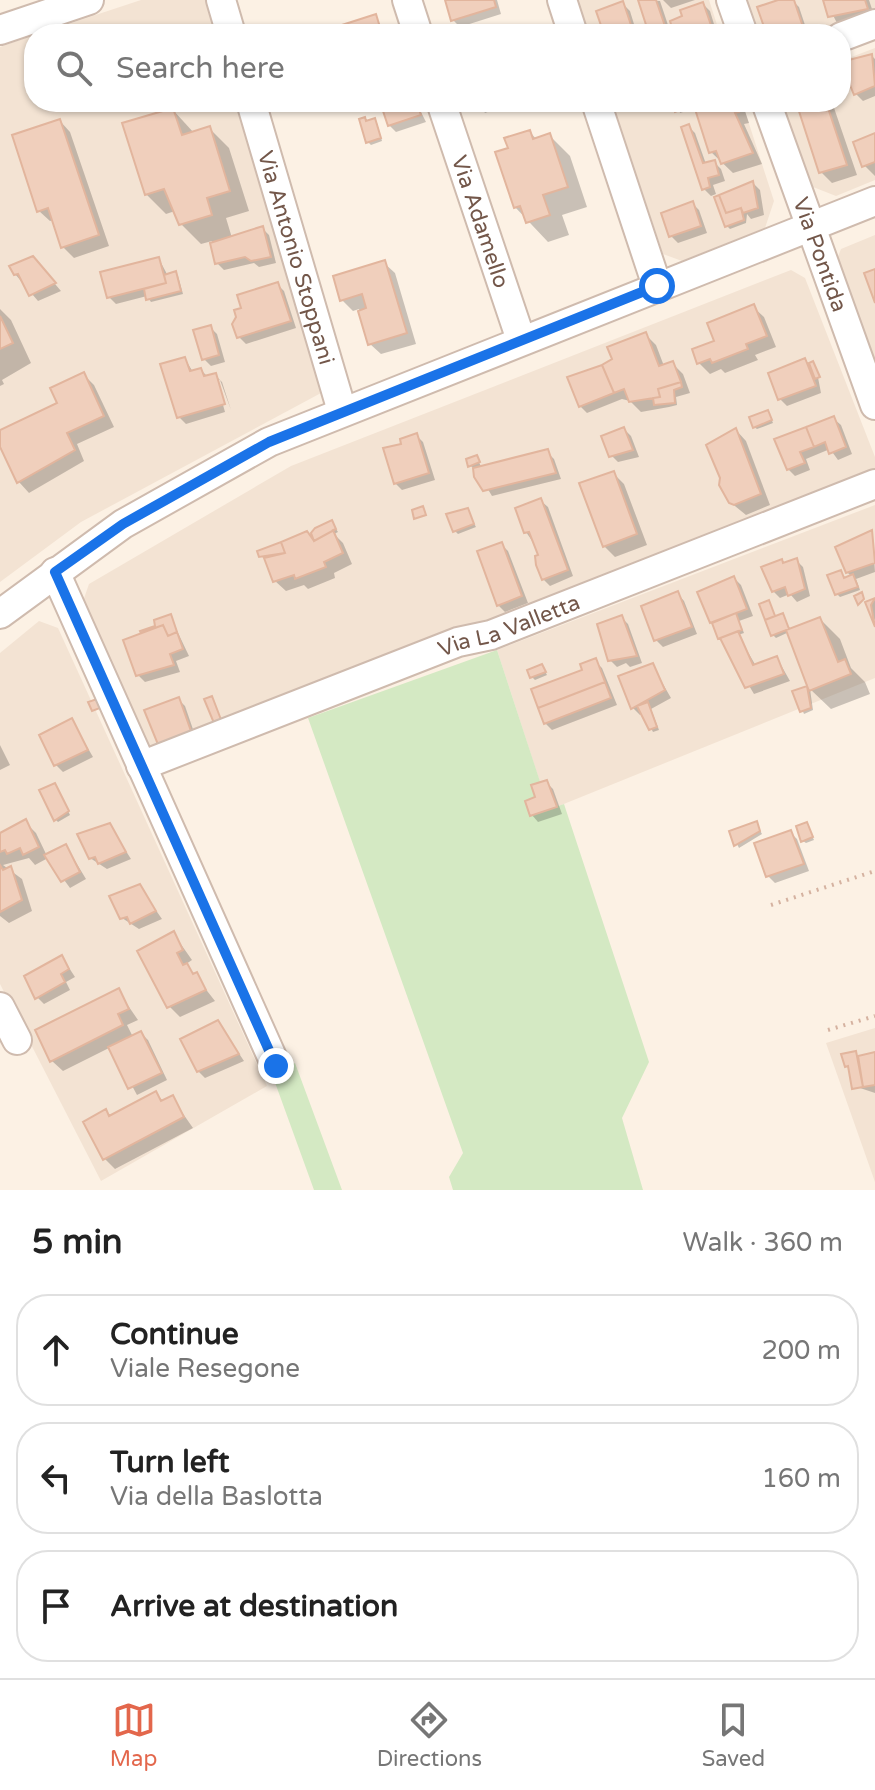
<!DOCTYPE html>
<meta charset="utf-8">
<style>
:root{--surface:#fff;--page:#f2f2f2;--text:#222;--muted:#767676;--line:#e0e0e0;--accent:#e3674c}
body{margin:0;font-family:"Varela Round",sans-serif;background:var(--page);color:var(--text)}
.stop{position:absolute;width:24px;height:24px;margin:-18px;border:6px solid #1a73e8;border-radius:50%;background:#fff}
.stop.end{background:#1a73e8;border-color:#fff;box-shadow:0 2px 8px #0008}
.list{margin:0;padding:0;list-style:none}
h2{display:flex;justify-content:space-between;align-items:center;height:104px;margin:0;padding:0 32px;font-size:34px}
h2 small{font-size:26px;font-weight:400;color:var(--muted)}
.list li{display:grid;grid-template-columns:52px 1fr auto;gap:24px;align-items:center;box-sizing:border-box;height:112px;margin:0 16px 16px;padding:0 16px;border:2px solid var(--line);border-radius:32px}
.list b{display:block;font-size:30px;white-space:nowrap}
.list p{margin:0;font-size:26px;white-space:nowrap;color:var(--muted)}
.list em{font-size:26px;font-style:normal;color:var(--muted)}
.icon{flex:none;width:44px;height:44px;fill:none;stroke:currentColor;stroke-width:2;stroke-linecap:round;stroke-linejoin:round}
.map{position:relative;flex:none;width:875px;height:1190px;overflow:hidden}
.search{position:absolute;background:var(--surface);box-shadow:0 2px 6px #0004;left:24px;right:24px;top:24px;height:88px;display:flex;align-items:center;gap:20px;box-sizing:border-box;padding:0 28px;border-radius:32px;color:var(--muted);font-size:30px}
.sheet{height:488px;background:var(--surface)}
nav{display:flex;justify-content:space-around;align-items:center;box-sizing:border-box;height:112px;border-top:2px solid var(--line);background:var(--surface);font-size:22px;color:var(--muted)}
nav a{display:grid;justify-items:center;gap:4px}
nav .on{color:var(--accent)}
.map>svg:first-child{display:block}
.residential{fill:#f3e3d3}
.green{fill:#d4e9c3}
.shadow{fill:#0003}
.building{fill:#f0cfbc;stroke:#e2b59d;stroke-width:2}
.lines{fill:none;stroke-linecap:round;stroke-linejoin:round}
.minor-casing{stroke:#cfbbae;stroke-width:32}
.path{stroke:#d5b2a0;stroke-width:4;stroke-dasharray:2 6;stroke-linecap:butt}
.minor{stroke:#fff;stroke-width:28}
.route{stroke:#1a73e8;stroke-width:10}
.labels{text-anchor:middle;stroke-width:6;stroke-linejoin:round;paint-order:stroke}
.street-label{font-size:22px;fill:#73574a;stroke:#fff6ea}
</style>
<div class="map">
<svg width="875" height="1190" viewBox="0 0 875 1190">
<rect width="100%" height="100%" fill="#fcf1e4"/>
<!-- residential -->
<path class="residential" d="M141 0H209L218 34H38Z
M577 0H709L720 34H589Z
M740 0H875V13L823 34H751Z
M34 35V102H238L321 393 81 522 0 582V47Z
M875 48V180L836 196 813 187 780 102H841V61Z
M612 102H742L774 201 765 228 682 261 663 254Z
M875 235V383L834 267 841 249Z
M791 270 805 278 875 457V468L864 478 147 751 80 610 89 584 291 466Z
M875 505V678L549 810 497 650Z
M39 621 58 628 267 1086 101 1181 0 984V653Z
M875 1028V1182L826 1043Z"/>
<!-- green -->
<path class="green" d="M497 650 549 809 564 804 649 1062 622 1118 643 1190H453L449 1177 463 1153 308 718Z
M295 1063 342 1190H314L273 1077Z"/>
<!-- shadow -->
<path class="shadow" d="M447 0H497L501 14 460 27 453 20Z
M640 0 660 1 671 34 651 33Z
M663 0H695L671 8Z
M792 0 799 7 808 34H763L765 25Z
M825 0H869L874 15 837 23Z
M623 4 630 11 637 34H606Z
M703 4 710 11 717 34H676L685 18Z
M375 16 386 34H347Z
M872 56 875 59V96L863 101 856 94Z
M382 102H416L426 122 396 132 389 125Z
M478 102H512V103L485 113Z
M678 102H690L692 109 680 113Z
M708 102H742L749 123 744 124 762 164 733 173 711 152Z
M798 102H832L857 175 832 183 821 172Z
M173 110 194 133 209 128 229 148 249 211 226 218 232 238 262 228 269 235 276 263 259 267 254 263 224 270 217 263 212 241 201 244 181 224 175 211 166 214 146 194Z
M365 119 377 123 382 141 371 145 368 142Z
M60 121 70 132 109 246 74 258 63 247 54 220 50 221 39 211Z
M688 126 695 133 706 164 714 162 721 169 725 181 713 185 716 194 711 196 704 189Z
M530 132 537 140 550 136 570 156 587 207 562 215 569 235 548 242 515 207 510 150Z
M875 136V176L864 165Z
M753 183 760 190 764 215 751 219 747 214 746 223 730 229 727 226Z
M692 203 699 210 707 233 678 243 671 236Z
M159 259 168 276H178L183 294 151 302 147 296 116 304 109 297Z
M384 263 395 273 416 344 381 354 370 344 359 309 353 311 342 300Z
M39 265 61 291 38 301 15 274Z
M277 284 284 291 296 328 246 344 239 337Z
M753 307 764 317 776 347 755 355 758 360 725 373 721 369 710 374 699 363 694 350 717 342Z
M0 309 11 320 31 363 2 380 4 384 0 386Z
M210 327 217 334 225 362 211 366 204 359Z
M645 334 656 345 664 366 672 363 683 374 690 393 676 397 677 405 669 407 641 412 630 401 622 399 587 413 580 406 603 366Z
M185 359 193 372 201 370 208 377 215 375 222 382 231 410 220 380H216L225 412 186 424 179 417Z
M805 361 816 367 821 393 787 406 780 399Z
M83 374 94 385 114 427 77 444 84 461 29 493 19 482 0 442V432L60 404Z
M768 412 773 423 757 429 754 427Z
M834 419 841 425 852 454 838 460 830 449 806 459 810 470 795 476 788 469 777 440Z
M624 429 631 436 639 457 618 462 611 455Z
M736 430 746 441 770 505 746 515 730 502Z
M416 435 423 442 435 480 402 490 395 483 404 445Z
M547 452 554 459 561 479 492 496 475 468 470 466 476 457 482 468Z
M614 474 624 484 647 545 615 557 604 546Z
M541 501 548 507 573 576 550 586 543 579 541 554 526 532Z
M467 511 476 527 458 534 455 531Z
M332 523 338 532 334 534 343 543 352 564 334 573 335 578 308 589 304 585 286 591 275 581 261 552 318 546Z
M872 532 875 572 856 579 860 590 840 597 837 594 840 572 845 580 852 577 847 572Z
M501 544 508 551 528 603 505 612 498 605Z
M796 560 803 567 810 596 797 602 790 594 780 598 773 591 781 561 785 565Z
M734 578 741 585 753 616 739 621 744 633 738 635 756 666 777 658 790 681 754 694 711 622Z
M678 594 684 601 697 634 663 647 656 640Z
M875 600V621L868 603Z
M768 602 776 618 782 615 785 618 790 631 820 619 840 639 851 668 865 682 870 694 831 709 810 689 789 632 776 638 773 635 762 605Z
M170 616 189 656 176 661 180 672 145 682 138 675 158 629 156 622Z
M621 617 628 624 642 663 630 667 626 663 617 667 610 660Z
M595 661 602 668 617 705 552 730 545 723Z
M652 665 671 698 651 709 659 730 653 732 643 713 640 715 633 708Z
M542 666 547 675 535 680 532 677Z
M810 689 813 710 804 714 795 693Z
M178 699 185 706 197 741 167 753Z
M72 721 93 757 63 772 56 765Z
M0 745 10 765 0 770Z
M546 782 553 789 562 814 538 822 532 815Z
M57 789 70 815 58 822 56 820Z
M25 822 36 833 47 856 66 846 86 879 70 888 48 858 35 865 29 858 3 865 22 879 32 911 9 923 0 916V835Z
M756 823 762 834 739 848 731 832Z
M806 824 814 840 806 843 803 841Z
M110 826 131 859 107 869 90 858Z
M790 832 797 839 809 871 775 883 768 876Z
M139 886 162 919 139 929 122 918Z
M173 933 192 960 186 964 215 1001 180 1017 169 1006Z
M62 957 75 977 66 982 70 990 44 1004 37 997Z
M118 991 138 1020 127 1025 133 1037 141 1033 148 1040 167 1080 137 1095 111 1047 63 1071 52 1061Z
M218 1022 244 1061 205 1078 198 1071Z
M856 1054 859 1057 875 1054V1093L857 1087 843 1056Z
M156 1094 164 1102 172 1098 193 1128 115 1169 104 1158 106 1112 111 1117Z"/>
<!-- building -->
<path class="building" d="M445 0H494L496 7 451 21Z
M638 0H656L666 29 649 34Z
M778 0H794L804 30 791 34H761L763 24 757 7Z
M823 0H865L868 9 828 17Z
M623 1 634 34H604L596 11Z
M703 2 714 34H674L670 21 682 16 680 10Z
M376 14 382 34H345L342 25Z
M872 54 875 86 854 95 841 62Z
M380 102H416L421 115 388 126Z
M672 102H690L691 106 675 112Z
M736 102 739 112 735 113 753 153 721 164 716 151 709 153 694 106 700 102Z
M796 102H826L847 165 819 173Z
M173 108 182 135 210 126 230 191 207 198 212 215 179 225 164 189 145 195 122 123Z
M365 117 366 121 375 118 381 138 366 143 359 119Z
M60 119 99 235 61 248 48 208 37 212 12 135Z
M689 124 703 163 715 160 719 175 708 178 710 187 702 190 681 127Z
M530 130 533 139 550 133 568 187 543 195 550 215 526 223 520 206 514 208 495 152 508 148 504 138Z
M875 133V162L862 167 853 142Z
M753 181 758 208 743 213 741 208 726 213 719 195Z
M719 195 726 213 741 208 744 220 725 227 714 197Z
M693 201 701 226 669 237 661 213Z
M263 226 271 257 251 261 245 257 215 264 210 243Z
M33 256 56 283 29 296 18 274 14 275 9 266Z
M159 257 166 283 107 298 100 272Z
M385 260 407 333 368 345 358 311 366 308 362 294 340 301 333 276Z
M875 269V303L864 273Z
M176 271 181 291 146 300 144 289 166 283 164 275Z
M278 282 291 321 237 338 232 324 236 317 234 310 241 308 237 295Z
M754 304 767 336 746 344 748 349 712 363 710 359 697 364 692 349 714 341 707 323Z
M0 316 13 343 0 349Z
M211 325 219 355 202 360 193 330Z
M646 332 659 366 673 361 681 382 658 389 660 397 629 402 624 389 614 393 602 365 612 359 607 347Z
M185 357 190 371 201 368 204 376 216 373 225 404 177 418 160 364Z
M805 358 816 386 778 400 768 373Z
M813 361 820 377 815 379 809 363Z
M602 365 614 393 579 407 567 377Z
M84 372 104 416 67 433 75 450 17 483 0 447V430L57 403 50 388Z
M681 382 682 387 674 390 675 403 654 405 653 398 660 397 658 389Z
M768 410 772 420 753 428 749 417Z
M834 416 846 447 829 454 825 442 814 447 806 427Z
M624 427 633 450 609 457 601 436Z
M806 427 814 447 800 452 805 463 787 470 774 439Z
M736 428 761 494 734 505 729 503 719 485 720 478 706 445Z
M417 433 429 473 394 484 383 448 401 444 400 439Z
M548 449 556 473 483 491 474 477 473 468Z
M477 455 480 462 468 467 466 459Z
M614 471 637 534 603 547 579 483Z
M541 498 568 570 542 580 536 565 535 556 538 555 529 532 524 533 515 508Z
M423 506 426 515 414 519 412 510Z
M468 508 474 524 453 532 446 514Z
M332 520 336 529 314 541 311 533 315 528Z
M336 529 333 530 343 553 324 562 326 567 295 579 294 575 273 582 264 558 285 553 281 542 307 531 314 541Z
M872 530 875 563 846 573 835 547Z
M281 542 285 553 259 557 257 551Z
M502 542 522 596 497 606 477 551Z
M797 558 805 589 788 596 785 587 772 592 761 567 782 559 783 563Z
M841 570 844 578 853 574 858 587 835 595 827 575Z
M734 576 747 609 710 623 697 592Z
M678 591 692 627 654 641 641 606Z
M862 592 864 599 858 605 854 596Z
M875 598 871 605 875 627 865 602Z
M769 600 775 616 765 620 759 604Z
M736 613 742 630 718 639 712 623Z
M783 613 789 629 771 636 765 620Z
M171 614 177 632 168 636 163 625 141 633 140 631 155 626 154 620Z
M622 615 637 656 608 661 597 624Z
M820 617 838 662 845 659 851 674 809 691 786 630Z
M163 625 168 636 177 632 183 649 170 654 174 665 136 676 123 640Z
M738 631 753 665 777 656 784 674 745 688 720 638Z
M596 658 605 682 538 708 531 689 582 670 580 664Z
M653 663 665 690 631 709 618 676Z
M542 664 546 672 530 678 527 670Z
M605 682 611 698 544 724 538 708Z
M807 686 811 708 800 712 792 691Z
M212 696 223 725 216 728 204 699Z
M179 697 192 734 159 747 144 710Z
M97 699 100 708 92 711 88 702Z
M648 702 657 727 649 730 637 706Z
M72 718 88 750 54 766 39 735Z
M547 780 557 807 530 816 525 801 535 797 531 785Z
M55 783 69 811 54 821 39 790Z
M26 819 39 847 23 855 20 848 7 854 5 850 0 852V833Z
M757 821 760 831 734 846 729 831Z
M807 822 813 837 801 842 796 826Z
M110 823 126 852 98 864 95 857 89 859 77 834Z
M791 830 804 864 766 877 754 843Z
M66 844 80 872 61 882 44 855Z
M0 865 3 870 11 866 22 900 0 912Z
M140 884 156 911 130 924 127 917 120 919 109 896Z
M174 931 183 950 177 953 183 965 187 963 193 974 197 972 206 990 167 1008 137 951Z
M62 955 69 969 61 974 65 982 35 999 24 976Z
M119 988 129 1009 118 1014 123 1025 50 1062 35 1030Z
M218 1020 239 1054 197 1072 180 1039Z
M141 1031 162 1073 128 1089 108 1047Z
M856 1051 863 1087 852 1089 848 1066 845 1067 841 1054Z
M875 1052V1085L863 1087 858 1056Z
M156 1091 161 1101 173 1095 184 1117 103 1160 83 1122 106 1109 109 1116Z"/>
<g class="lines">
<!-- minor casing -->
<g class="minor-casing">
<g id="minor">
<path d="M221 0 231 34"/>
<path d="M407 0 418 34"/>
<path d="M562 0 573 34"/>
<path d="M731 0 743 34"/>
<path d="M0 30 89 0"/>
<path d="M841 37 875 24"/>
<path id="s1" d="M251 102 342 411"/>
<path id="s2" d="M441 102 521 340"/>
<path d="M596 102 657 286"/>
<path id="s3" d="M766 102 875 405"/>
<path d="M55 572 276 1066"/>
<path d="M0 614 123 524 269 442 875 201"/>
<path id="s4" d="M141 766 458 642 491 635 875 484"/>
<path d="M0 1007 17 1040"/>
</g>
</g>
<!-- path -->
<path class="path" d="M771 905 875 871
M828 1030 875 1016"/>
<!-- minor -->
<use href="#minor" class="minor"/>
</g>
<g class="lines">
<!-- route -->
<path class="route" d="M276 1066 55 572 123 524 269 442 657 286"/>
</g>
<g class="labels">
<!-- street labels -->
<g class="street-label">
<text dy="8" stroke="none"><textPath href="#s2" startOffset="126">Via Adamello</textPath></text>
<text dy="8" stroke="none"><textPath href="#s3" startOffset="162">Via Pontida</textPath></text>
<text dy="8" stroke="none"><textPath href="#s1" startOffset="162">Via Antonio Stoppani</textPath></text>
<text dy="8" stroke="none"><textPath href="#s4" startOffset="394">Via La Valletta</textPath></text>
</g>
</g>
</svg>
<div class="stop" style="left:657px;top:286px"></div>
<div class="stop end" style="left:276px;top:1066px"></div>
<div class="search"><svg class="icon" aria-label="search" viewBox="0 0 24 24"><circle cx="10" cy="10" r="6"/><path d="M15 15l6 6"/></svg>Search here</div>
</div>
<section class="sheet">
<h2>5 min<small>Walk · 360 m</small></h2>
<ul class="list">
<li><svg class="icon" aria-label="ahead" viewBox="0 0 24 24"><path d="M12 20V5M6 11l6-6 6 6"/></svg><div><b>Continue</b><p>Viale Resegone</p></div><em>200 m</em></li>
<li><svg class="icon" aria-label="left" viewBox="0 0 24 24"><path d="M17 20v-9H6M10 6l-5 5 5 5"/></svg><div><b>Turn left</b><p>Via della Baslotta</p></div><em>160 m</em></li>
<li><svg class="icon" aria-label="arrive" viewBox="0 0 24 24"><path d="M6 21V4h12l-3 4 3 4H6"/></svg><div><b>Arrive at destination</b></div></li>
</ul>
</section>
<nav>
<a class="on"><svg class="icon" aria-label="map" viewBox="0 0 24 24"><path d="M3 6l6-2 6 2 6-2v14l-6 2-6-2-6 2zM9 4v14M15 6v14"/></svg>Map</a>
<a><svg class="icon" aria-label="directions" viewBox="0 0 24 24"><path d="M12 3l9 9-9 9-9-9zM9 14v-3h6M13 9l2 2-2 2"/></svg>Directions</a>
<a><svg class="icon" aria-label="saved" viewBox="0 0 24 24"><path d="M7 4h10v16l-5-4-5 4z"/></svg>Saved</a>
</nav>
